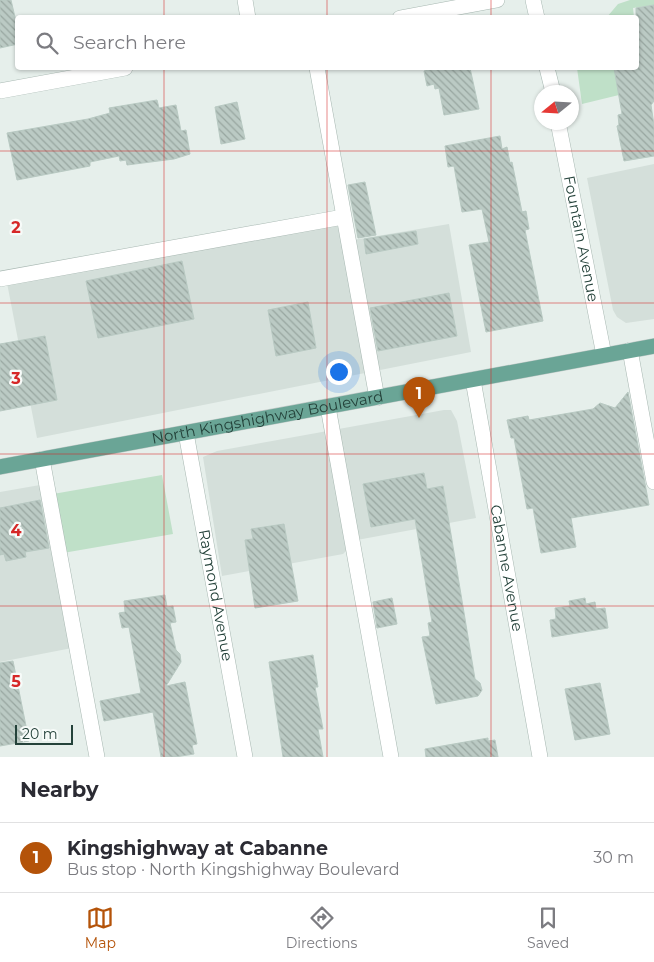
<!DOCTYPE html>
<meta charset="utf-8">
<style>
:root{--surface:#fff;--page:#f2f2f3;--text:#2b2b33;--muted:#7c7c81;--line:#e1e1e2;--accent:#b45309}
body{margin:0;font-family:Montserrat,sans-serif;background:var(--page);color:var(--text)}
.compass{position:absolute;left:534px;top:85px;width:45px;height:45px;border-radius:50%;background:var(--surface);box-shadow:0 1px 4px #0004;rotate:252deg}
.scale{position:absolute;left:15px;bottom:12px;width:58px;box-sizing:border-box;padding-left:5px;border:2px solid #24423a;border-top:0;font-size:14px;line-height:18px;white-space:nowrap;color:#24423a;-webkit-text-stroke:4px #f7fbf9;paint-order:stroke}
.you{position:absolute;left:338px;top:371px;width:18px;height:18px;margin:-12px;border:4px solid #fff;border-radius:50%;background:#1a73e8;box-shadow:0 0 0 8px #1a73e833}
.badge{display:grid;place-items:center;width:32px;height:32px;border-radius:50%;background:var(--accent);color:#fff;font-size:16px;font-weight:700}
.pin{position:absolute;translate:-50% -41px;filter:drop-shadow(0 1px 2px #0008)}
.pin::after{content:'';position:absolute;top:26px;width:18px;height:15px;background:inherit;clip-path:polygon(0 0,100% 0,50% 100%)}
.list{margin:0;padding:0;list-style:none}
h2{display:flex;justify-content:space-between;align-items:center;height:65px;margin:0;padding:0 20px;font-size:21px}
h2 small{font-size:16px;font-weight:400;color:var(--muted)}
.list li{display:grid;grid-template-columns:32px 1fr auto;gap:15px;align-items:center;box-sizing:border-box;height:70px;padding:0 20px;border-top:1px solid var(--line)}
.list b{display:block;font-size:19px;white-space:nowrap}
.list p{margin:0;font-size:16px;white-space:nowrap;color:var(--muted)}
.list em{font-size:16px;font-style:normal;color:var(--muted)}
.icon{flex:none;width:28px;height:28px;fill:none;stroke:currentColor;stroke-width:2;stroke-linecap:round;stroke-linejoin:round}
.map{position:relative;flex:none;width:654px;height:757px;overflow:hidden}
.search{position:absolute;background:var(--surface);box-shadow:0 1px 4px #0004;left:15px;right:15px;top:15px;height:55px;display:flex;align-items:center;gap:12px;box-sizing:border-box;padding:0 18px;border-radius:5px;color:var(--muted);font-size:19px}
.sheet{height:135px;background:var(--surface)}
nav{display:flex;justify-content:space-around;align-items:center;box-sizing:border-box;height:70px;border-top:1px solid var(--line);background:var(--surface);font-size:14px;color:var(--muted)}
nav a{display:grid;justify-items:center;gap:2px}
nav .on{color:var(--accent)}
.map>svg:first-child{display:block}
.built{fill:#d4dfda}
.grass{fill:#bfe0c8}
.building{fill:url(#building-back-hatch);stroke:#b8c9c2}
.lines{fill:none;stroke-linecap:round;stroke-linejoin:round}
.minor-casing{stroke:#a8b8b2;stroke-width:16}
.major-casing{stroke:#c2cac8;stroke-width:16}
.minor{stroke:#fff;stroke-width:15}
.major{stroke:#6aa596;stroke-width:15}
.grid{fill:none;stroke:#d62828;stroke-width:1;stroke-opacity:0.55}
.labels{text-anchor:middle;stroke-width:4.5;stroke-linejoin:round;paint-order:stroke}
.street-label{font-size:15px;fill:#24423a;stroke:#f7fbf9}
.grid-label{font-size:16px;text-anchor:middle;font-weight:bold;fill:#d62828;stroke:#f7fbf9;stroke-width:4.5;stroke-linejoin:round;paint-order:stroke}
</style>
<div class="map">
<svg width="654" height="757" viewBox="0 0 654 757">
<defs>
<pattern id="building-back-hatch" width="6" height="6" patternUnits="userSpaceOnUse" patternTransform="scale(1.25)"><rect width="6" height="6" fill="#bbcac4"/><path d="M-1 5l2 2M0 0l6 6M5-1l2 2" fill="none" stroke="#98a6a0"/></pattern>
</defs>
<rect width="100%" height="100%" fill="#e6efeb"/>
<!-- built -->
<path class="built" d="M654 164V319L626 323 617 317 613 310 587 178Z
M337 224 341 242 449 224 471 352 37 438 7 283Z
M444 410H451L457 421 476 518 357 540 343 554 222 576 203 457 217 451Z
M40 485 72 648 0 662V492Z"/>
<!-- grass -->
<path class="grass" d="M630 0H654V5L633 8 634 17H607L618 4Z
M577 68H614L619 95 582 104Z
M162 475 173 534 63 553 53 494Z"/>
<!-- building -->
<path class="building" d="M0 0H11L18 30V44L0 48Z
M654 5V101L651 105 654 125V156L624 161 617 126 619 125 618 115 622 114 614 68H636V8Z
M439 68H470L479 109 444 115 439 88 435 89 434 84 427 86 424 71Z
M157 100 159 108 176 105 181 131 186 130 190 154 174 159 127 165 126 160 120 161 119 156 90 162V166L17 180 7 133 88 119 110 113 109 108Z
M237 102 245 139 221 144 215 107Z
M500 136 502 149 507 147 510 163 512 162 522 212 526 211 529 229 525 230 543 321 486 332 469 245 489 242 482 209 462 212 454 166 448 167 445 146Z
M365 182 376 235 358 238 348 185Z
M416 231 418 244 366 254 364 239Z
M182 261 194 319 98 338 86 281Z
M449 293 457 336 378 351 370 308Z
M308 302 316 348 276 356 268 310Z
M45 336 57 400 0 411V344Z
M628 392 649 505 571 518 576 547 541 553 533 508 527 509 514 438H511L507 420 528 416 529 420 593 409 600 403 615 408Z
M424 473 427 489 443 486 475 679 480 683 482 690 478 696 436 704 422 637 430 636 428 623 432 622 415 519 371 527 363 484Z
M40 500 49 548 25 552 26 557 6 561 4 554 0 555V508Z
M284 524 298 601 255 608 245 540 253 539 251 529Z
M165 595 167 607 173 606 176 622 170 623 176 650 180 654 181 662 166 686 185 682 197 744 192 745 194 754 175 757H161L153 712 104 721 100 701 141 693 129 627 122 628 119 613 125 612 124 601Z
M392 598 397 624 377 628 373 602Z
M585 598 586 604 595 602 596 609 605 608 608 628 552 637 550 620 556 619 555 608 570 606 569 601Z
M313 655 318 687H315L323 729H318L323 757H283L269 662Z
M13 661 29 741 0 746V663Z
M600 683 610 734 575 740 565 689Z
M488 738V741L495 740 498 757H426L425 749Z"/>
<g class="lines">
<!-- minor casing -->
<g class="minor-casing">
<g id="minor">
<path d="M245 0 248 18"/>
<path d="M533 0 537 18"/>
<path d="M400 18 497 0"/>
<path d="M317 68 377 398"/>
<path d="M547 68 553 92"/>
<path d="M0 91 125 68"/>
<path id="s1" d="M558 122 604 355"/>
<path d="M0 279 343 217"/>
<path d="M630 350 654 482"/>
<path id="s2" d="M473 380 540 757"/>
<path d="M328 407 391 757"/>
<path id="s3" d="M186 433 245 757"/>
<path d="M42 459 97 757"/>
</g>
</g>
<!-- major casing -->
<g class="major-casing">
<g id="major">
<path id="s4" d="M0 467 654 346"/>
</g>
</g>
<!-- minor -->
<use href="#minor" class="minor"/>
<!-- major -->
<use href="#major" class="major"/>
</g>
<!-- grid -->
<path class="grid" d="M164 0V18M327 0V18M491 0V18M164 68V757M327 68V757M491 68V757M0 151H654M0 303H654M0 454H654M0 606H654"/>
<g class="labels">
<!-- street labels -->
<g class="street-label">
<text dy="5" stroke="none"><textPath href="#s1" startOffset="119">Fountain Avenue</textPath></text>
<text dy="5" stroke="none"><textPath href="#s4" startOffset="272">North Kingshighway Boulevard</textPath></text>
<text dy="5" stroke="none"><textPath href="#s2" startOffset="191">Cabanne Avenue</textPath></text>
<text dy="5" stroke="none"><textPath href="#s3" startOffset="165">Raymond Avenue</textPath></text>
</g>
</g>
<g class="grid-label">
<text x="16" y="233">2</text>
<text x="16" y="384">3</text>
<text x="16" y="536">4</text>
<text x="16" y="687">5</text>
</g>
</svg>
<svg class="compass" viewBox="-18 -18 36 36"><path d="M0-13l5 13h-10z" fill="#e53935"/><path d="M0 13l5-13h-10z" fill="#7c7c81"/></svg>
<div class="scale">20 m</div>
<div class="you"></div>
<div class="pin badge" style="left:419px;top:418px">1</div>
<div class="search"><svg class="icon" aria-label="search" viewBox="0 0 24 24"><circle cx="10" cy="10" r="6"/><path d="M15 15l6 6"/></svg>Search here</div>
</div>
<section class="sheet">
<h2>Nearby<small></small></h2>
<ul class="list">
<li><span class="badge">1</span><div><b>Kingshighway at Cabanne</b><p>Bus stop · North Kingshighway Boulevard</p></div><em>30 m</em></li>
</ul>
</section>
<nav>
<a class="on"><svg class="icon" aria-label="map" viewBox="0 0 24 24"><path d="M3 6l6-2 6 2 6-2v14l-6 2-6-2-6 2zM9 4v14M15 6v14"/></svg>Map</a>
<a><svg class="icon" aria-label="directions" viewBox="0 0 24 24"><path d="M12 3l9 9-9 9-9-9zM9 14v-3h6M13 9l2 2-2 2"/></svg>Directions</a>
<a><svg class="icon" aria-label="saved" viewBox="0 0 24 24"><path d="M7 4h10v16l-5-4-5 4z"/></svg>Saved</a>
</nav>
